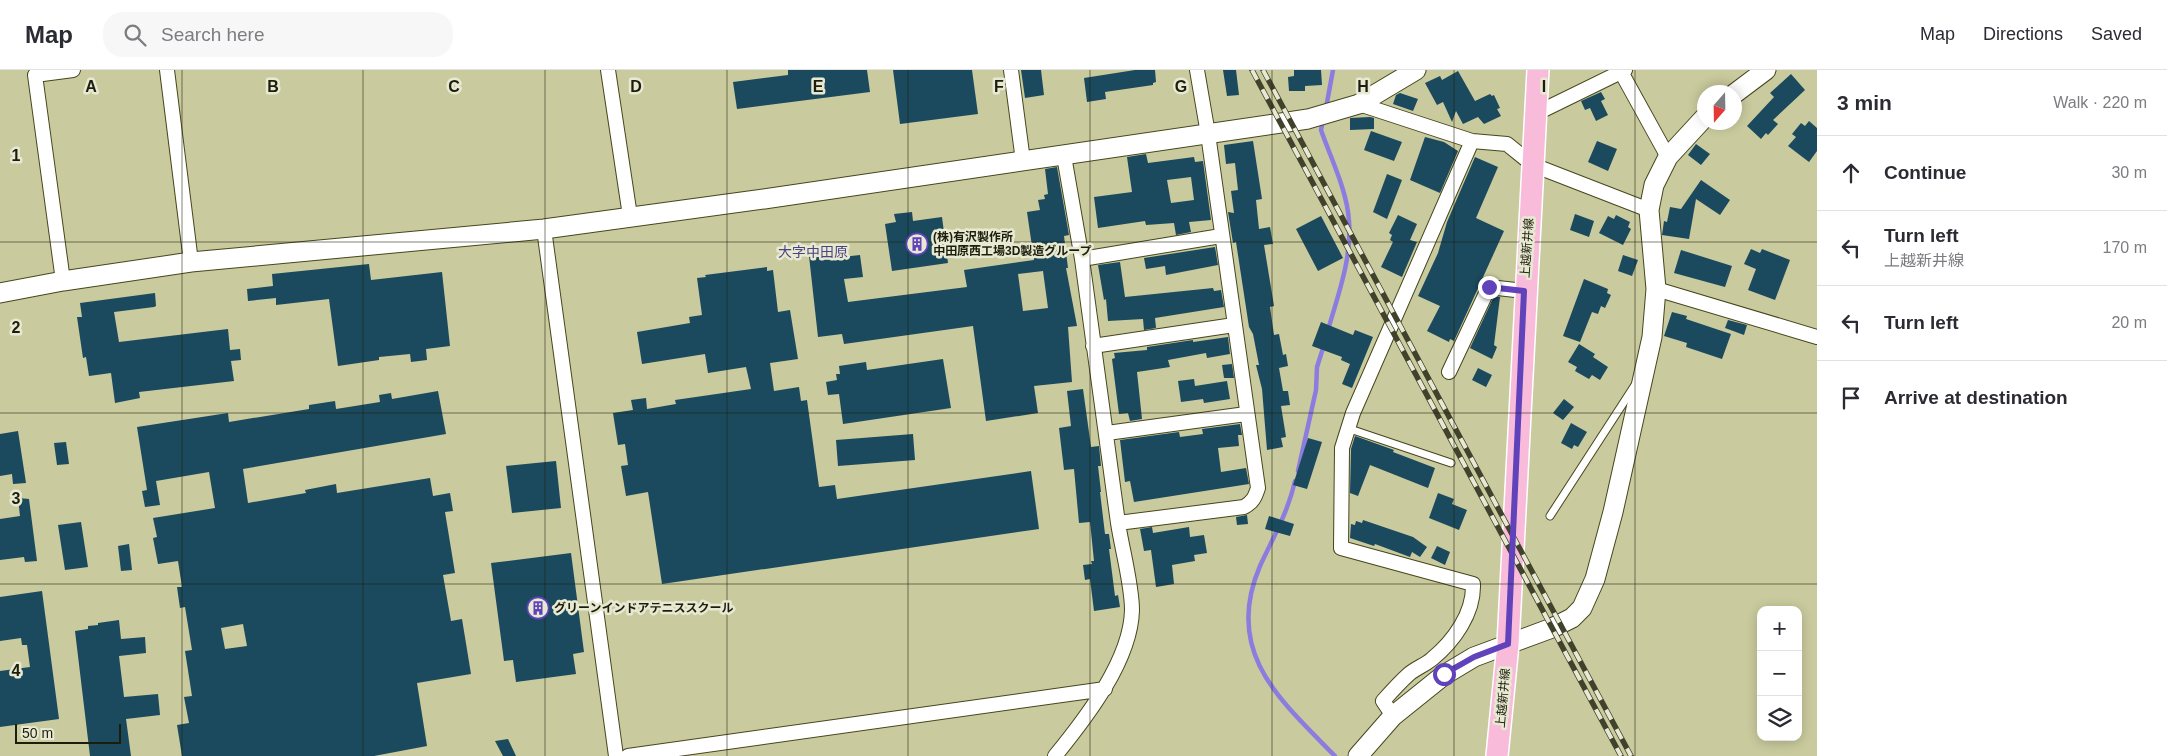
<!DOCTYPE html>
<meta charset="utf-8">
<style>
:root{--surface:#fff;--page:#f7f7f7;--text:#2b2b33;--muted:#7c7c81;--line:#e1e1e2}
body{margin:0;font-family:Arial,"Noto Sans JP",sans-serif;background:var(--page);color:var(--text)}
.controls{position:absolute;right:15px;bottom:15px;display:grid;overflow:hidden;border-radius:10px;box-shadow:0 2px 12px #0003}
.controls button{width:45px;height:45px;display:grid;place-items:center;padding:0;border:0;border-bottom:1px solid var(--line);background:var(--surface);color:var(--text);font:25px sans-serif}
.compass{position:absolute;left:1697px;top:15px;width:45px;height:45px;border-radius:50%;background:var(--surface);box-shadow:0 2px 12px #0003;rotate:200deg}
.scale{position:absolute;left:15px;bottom:12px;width:106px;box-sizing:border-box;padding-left:5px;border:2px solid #1d1d0c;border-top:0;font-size:14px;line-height:18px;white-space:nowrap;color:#1d1d0c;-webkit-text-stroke:4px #e8e9d2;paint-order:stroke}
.stop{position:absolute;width:15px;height:15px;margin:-11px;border:4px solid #6042bb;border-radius:50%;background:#fff}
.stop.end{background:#6042bb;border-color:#fff;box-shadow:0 1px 5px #0008}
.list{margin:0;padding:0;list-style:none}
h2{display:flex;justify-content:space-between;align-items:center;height:65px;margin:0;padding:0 20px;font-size:21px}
h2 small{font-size:16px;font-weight:400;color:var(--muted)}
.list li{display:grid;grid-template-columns:32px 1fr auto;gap:15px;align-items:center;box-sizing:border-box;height:75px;padding:0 20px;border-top:1px solid var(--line)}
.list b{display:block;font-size:19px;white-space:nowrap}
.list p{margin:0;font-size:16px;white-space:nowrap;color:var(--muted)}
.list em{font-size:16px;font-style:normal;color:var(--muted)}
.icon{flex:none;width:28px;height:28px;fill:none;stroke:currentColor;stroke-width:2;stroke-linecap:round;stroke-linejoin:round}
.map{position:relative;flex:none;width:1817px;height:686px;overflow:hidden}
header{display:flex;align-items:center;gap:30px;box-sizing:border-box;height:70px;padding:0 25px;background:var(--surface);border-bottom:1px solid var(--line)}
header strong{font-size:24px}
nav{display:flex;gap:28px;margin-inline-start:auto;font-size:18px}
.search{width:350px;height:45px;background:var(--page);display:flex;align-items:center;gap:12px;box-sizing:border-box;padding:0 18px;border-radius:20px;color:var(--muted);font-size:19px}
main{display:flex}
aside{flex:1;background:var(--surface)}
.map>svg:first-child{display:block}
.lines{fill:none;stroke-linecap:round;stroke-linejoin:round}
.stream{stroke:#8c7ce0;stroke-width:4.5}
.building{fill:#1b495d;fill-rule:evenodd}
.lane-casing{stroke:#46461d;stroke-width:9}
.street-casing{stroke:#46461d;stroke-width:16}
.secondary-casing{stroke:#46461d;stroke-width:21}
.primary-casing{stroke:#fff;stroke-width:24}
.lane{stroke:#fff;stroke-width:7}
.street{stroke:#fff;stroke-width:14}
.secondary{stroke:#fff;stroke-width:19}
.primary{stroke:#f8bbda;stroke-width:21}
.rail-casing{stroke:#41422b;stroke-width:5.5}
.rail{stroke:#e8e9d2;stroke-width:4;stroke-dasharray:11;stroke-linecap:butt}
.route{stroke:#6042bb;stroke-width:6}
.grid{fill:none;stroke:#1d1d0c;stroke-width:1;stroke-opacity:0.55}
.labels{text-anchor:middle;stroke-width:5;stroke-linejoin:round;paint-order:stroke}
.poi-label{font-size:12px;font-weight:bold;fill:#1d1d0c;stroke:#e8e9d2;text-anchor:start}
.street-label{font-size:12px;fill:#1d1d0c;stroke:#e8e9d2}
.neighbourhood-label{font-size:14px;fill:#4e4381;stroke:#e8e9d2}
.grid-label{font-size:16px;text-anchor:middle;font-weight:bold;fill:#1d1d0c;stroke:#e8e9d2;stroke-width:5;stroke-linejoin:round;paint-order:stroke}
</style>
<header>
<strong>Map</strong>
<div class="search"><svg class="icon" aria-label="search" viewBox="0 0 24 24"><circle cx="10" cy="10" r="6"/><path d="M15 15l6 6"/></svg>Search here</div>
<nav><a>Map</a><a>Directions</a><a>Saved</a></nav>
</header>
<main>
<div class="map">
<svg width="1817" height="686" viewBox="0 0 1817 686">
<rect width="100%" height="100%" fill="#c9ca9d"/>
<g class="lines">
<!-- stream -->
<path class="stream" d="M1326 38 1333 0
M1323 50 1321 60C1331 89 1347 120 1349 151 1352 188 1338 225 1328 260
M1298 401 1316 320 1317 297 1324 275
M1295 411C1288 442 1273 468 1260 496 1223 582 1280 630 1335 686"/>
</g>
<!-- building -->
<path class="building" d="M788 0H867L870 22 737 39 733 12 788 5Z
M893 0H972L978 44 900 54Z
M1021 0H1041L1044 25 1025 28Z
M1135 0H1155L1156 12 1153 13V15L1105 22 1106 29 1087 32 1084 8Z
M1223 0H1236L1239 25 1227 26Z
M1294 0H1321L1322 15 1305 16V21H1289L1288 7 1294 6Z
M1458 1 1475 31 1490 24 1492 26 1494 25 1500 38 1497 39 1501 46 1484 54 1478 47 1463 54 1456 41 1452 52 1443 32 1437 35 1425 13 1440 6 1442 10Z
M1791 4 1805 20 1773 50 1778 54 1768 65 1766 63 1761 69 1747 56 1774 27 1770 23Z
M1601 22 1605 29 1601 31 1608 45 1596 51 1590 38 1585 40 1581 31Z
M1400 23 1418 29 1413 41 1393 34 1396 25Z
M1370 47 1374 48V59L1350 60V48Z
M1809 51 1817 58V81L1809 92 1788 76 1796 67 1792 64 1801 53 1805 56Z
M1371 61 1402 72 1394 91 1364 80Z
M1425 67 1444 72 1458 81 1440 123 1410 110Z
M1253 71 1262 129 1256 130 1259 159 1270 157 1273 174 1264 175 1274 236 1270 237 1274 265 1279 264 1283 285 1286 284 1288 296 1279 298 1283 321H1288L1290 335 1281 336 1286 367 1281 368 1283 377 1267 380 1262 319 1256 295H1259L1253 264 1249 257 1236 172 1233 173 1228 142 1234 143 1231 121 1238 120 1235 93 1226 94 1224 75Z
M1597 71 1617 79 1608 101 1588 92Z
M1696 74 1710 84 1701 95 1688 85Z
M1146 84 1148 93 1194 87 1195 92 1203 91 1211 150 1189 152 1191 162 1176 165 1174 153 1146 155 1145 151 1098 158 1094 127 1132 122 1127 87ZM1191 107 1194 130 1171 133 1167 110Z
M1475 87 1498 97 1476 148 1504 161 1454 271 1450 269 1449 272 1427 261 1440 236 1418 226 1438 183 1447 152Z
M1057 97 1069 165 1064 166 1068 198H1066L1077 256 1068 257 1072 312 1034 316 1038 343 986 351 973 256 844 274 842 264 818 267 809 186 824 184V189L860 185 863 207 844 209 848 232 967 217 964 200 1034 190 1027 142 1040 140 1038 130 1045 129 1044 125 1048 124 1045 99ZM1043 201 1048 238 1023 241 1018 204Z
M1387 104 1402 110 1387 149 1373 142Z
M1701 110 1730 130 1720 145 1696 129 1689 169 1662 165 1664 151 1667 152 1670 137 1681 139Z
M912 142 913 151 942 147 948 193 892 201 885 154 896 152 894 144Z
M1575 144 1594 151 1589 167 1570 160Z
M1398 145 1417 154 1410 170 1417 172 1402 207 1381 197 1393 172 1390 170 1392 165 1389 163Z
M1616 145 1630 152 1628 157 1631 159 1623 175 1599 163 1608 146 1614 149Z
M1321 146 1343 188 1318 201 1296 159Z
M1215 177 1218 195 1166 205 1165 196 1146 199 1144 188Z
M1751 179 1760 183 1762 179 1790 190 1775 230 1748 220 1756 199 1744 194Z
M1681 180 1732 196 1725 217 1674 203Z
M1623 185 1638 190 1632 206 1618 201Z
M1120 192 1125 227 1213 218 1214 221 1221 220 1224 237 1155 248 1156 258 1144 260 1143 249 1108 251 1106 229 1104 230 1098 195Z
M369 194 371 210 442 202 450 276 426 279 427 290 411 292 410 284 379 287V290L338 296 329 229 276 235V228L248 231 247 219 273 216 272 204Z
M767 197V201L773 200 778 242 790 240 798 289 770 293 774 321 799 317 801 331 807 330 819 417 835 415 837 429 1031 401 1039 459 662 514 648 422 626 426 621 396 628 395 625 374 618 375 613 343 633 340 631 330 646 328 647 339 676 334 675 330 751 319 746 297 708 303 705 284 642 294 637 262 690 253 689 247 702 245 697 208 706 207 705 205Z
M1584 209 1608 219 1607 223 1611 225 1605 238 1601 236 1598 244 1592 242 1580 272 1563 266Z
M155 223 156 236 154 237 114 242 119 272 228 259 230 280 240 279 241 290 231 291 234 311 139 322 140 328 115 333 111 303 89 306 86 287 83 288 77 247H82L80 233Z
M1494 226 1500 227 1494 275 1497 277 1492 289 1470 278Z
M1672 242 1687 246 1686 249 1731 264 1722 289 1686 277 1687 273 1664 266Z
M1728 250 1747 255 1744 265 1725 258Z
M1321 252 1353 265 1355 260 1373 267 1352 318 1342 314 1350 294 1341 290 1342 287 1312 276Z
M1228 267 1230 284 1207 288 1206 283 1168 290 1170 297 1137 302 1142 349 1130 351 1128 343 1119 344 1112 289 1115 288 1114 283 1147 280V277L1193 270V272Z
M1579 274 1595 284 1593 287 1608 297 1600 310 1592 305 1589 309 1575 301 1577 297 1568 292Z
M943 289 951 338 843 354 839 324 828 325 826 312 837 310 836 304H840L839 296 866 292 867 300Z
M1232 294 1234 308H1224L1222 295Z
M1478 298 1492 305 1486 317 1472 310Z
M1194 309 1195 316 1227 311 1230 329 1204 333 1203 329 1181 332 1178 311Z
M1083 319 1091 377 1099 376 1101 396H1098L1101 422H1100L1105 464H1109L1111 479H1109L1115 526 1118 525 1120 537 1094 541 1090 509 1085 510 1083 495 1092 494 1091 491H1094L1090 452 1079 453 1074 399 1064 400 1059 358 1071 356 1067 321Z
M438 321 446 364 243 399 248 433 306 423 305 420 336 414 337 423 430 408 433 426 450 423 453 441 445 442 455 503 443 505 451 551 462 549 471 604 417 613 427 676 374 686H182L177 655 189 653 184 627 192 626 185 581 192 580 185 537 180 538 177 517H182L178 491 158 494 153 468 157 467 153 448 215 438 209 402 156 411 160 435 145 437 142 421 147 420 137 357 228 343 229 352 309 339V335L335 331 336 339 380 332 379 325 391 323 392 329ZM243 554 247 576 225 579 221 558Z
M1564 329 1574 337 1563 350 1553 343Z
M1571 353 1587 362 1578 377 1574 375 1572 379 1561 373Z
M1240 354 1242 365H1238L1239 376 1218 378 1221 402 1246 398 1249 414 1134 432 1130 411 1125 412 1120 370 1179 362 1180 367 1203 364 1202 359Z
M18 361 26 413 13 414 12 404 0 406V364Z
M913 364 915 390 838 396 836 370Z
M1355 366 1394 380 1393 382 1435 398 1428 418 1370 395 1358 426 1350 423 1351 379Z
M1308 368 1322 372 1307 419 1293 415Z
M66 372 69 394 57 395 54 373Z
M556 391 561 438 512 443 506 396Z
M1438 423 1454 429 1452 434 1467 440 1459 460 1429 448Z
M18 428 29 429 37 491 25 492 24 487 0 490V449L20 446Z
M1247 445 1248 454 1237 455 1236 447Z
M1269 446 1294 454 1290 466 1265 459Z
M1363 450 1413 467 1427 477 1420 487 1412 482 1410 487 1375 474 1374 476 1350 468 1351 454 1355 455 1356 451 1362 453Z
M81 452 88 497 65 500 58 455Z
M1152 457 1153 463 1189 457 1190 467 1204 465 1207 483 1194 485 1195 491 1172 495 1174 514 1156 517 1151 480 1144 481 1140 459Z
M129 474 132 500 121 501 118 476Z
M1437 476 1450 482 1445 495 1431 488Z
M571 483 584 582 573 584 576 604 516 612 513 590 504 591 491 493Z
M42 521 59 649 0 657V601L30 597 27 575H22L21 568 0 571V527Z
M119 550 121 569 145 567 146 583 119 586 124 627 158 624 160 645 126 649 131 686H90L75 561 88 559V556L98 555V553Z
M508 669 516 686H503L495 671Z"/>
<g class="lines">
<!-- lane casing -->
<g class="lane-casing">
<path id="lane" d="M1347 358 1451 393
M1550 446 1635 315"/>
</g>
<!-- street casing -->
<g class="street-casing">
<path id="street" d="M167 0 191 192
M608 0 630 146
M1011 0 1023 91
M1620 0 1668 87
M1359 34 1472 71 1507 74 1533 95 1649 140
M1535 44 1625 0
M1064 86 1082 189 1118 453 1244 437C1253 432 1255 427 1258 418L1208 64 1197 0
M544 159 616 686
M1082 189 1221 166
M63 211 35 5 73 0
M1656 219 1817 267
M1093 276 1234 255
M1449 302 1489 217 1524 221
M1107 363 1246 344
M1393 646 1383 631C1391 622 1400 612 1409 604 1416 598 1425 595 1432 589 1454 571 1474 543 1473 514L1341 478 1342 378 1353 343 1472 71
M628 686 1105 619
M1055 686C1086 648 1131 590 1132 540 1132 515 1122 479 1118 453"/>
</g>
<!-- secondary casing -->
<g class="secondary-casing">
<path id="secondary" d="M1734 24 1766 0
M0 223 63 211 191 192 544 159 764 129 1308 49 1359 34 1416 0
M1358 686 1393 646 1444 605 1474 587 1552 558 1572 548 1582 538 1595 509 1613 442 1652 267 1656 219 1649 140 1654 115 1668 87 1704 48"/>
</g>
<!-- primary casing -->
<g class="primary-casing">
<path id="primary" d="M1497 686 1508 574 1538 0"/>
</g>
<!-- lane -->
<use href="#lane" class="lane"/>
<!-- street -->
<use href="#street" class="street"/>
<!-- secondary -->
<use href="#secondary" class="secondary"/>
<!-- primary -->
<use href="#primary" class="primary"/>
<!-- rail casing -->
<g class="rail-casing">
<path id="rail" d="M1252 0 1621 686
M1263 0 1631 686"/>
</g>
<!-- rail -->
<use href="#rail" class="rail"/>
</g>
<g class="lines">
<!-- route -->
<path class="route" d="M1444 604 1474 587 1508 574 1524 221 1489 217"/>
</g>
<!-- grid -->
<path class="grid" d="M182 0V686M363 0V686M545 0V686M727 0V686M908 0V686M1090 0V686M1272 0V686M1454 0V686M1635 0V686M0 172H1817M0 343H1817M0 514H1817"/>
<!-- icons -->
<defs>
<g id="building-ring" transform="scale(1.125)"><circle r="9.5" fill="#e8e9d2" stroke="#6042bb" stroke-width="1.5"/><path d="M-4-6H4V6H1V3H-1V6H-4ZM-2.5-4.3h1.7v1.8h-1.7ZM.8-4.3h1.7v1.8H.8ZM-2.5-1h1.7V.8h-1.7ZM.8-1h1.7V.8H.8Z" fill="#6042bb"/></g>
</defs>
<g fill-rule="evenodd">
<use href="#building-ring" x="917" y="174"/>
<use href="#building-ring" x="538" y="538"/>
</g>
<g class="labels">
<!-- poi labels -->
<g class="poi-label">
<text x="933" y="171">(株)有沢製作所<tspan x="933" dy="14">中田原西工場3D製造グループ</tspan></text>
<text x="554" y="542">グリーンインドアテニススクール</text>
</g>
<!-- street labels -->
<g class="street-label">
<text transform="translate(1527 178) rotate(-86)" y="4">上越新井線</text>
<text transform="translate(1503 628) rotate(-85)" y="4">上越新井線</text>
</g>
<!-- neighbourhood labels -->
<g class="neighbourhood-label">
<text x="813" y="187">大字中田原</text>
</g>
</g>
<g class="grid-label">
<text x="91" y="22">A</text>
<text x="273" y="22">B</text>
<text x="454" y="22">C</text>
<text x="636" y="22">D</text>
<text x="818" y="22">E</text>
<text x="999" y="22">F</text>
<text x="1181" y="22">G</text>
<text x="1363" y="22">H</text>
<text x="1544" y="22">I</text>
<text x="16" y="91">1</text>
<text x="16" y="263">2</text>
<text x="16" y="434">3</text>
<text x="16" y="606">4</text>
</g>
</svg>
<div class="controls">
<button>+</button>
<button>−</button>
<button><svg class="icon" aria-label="layers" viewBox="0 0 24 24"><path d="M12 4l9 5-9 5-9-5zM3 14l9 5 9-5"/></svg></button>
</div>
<svg class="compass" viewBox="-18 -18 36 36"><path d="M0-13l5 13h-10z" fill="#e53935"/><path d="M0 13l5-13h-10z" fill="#7c7c81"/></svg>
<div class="scale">50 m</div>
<div class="stop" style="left:1444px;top:604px"></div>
<div class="stop end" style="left:1489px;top:217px"></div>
</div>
<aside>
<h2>3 min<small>Walk · 220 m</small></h2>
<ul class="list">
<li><svg class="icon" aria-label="ahead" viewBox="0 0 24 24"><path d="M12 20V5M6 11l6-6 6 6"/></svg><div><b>Continue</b></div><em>30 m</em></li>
<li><svg class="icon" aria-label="left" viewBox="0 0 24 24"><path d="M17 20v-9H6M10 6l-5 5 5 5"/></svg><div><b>Turn left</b><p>上越新井線</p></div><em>170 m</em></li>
<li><svg class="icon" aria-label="left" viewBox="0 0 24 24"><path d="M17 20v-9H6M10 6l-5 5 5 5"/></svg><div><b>Turn left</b></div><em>20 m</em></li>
<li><svg class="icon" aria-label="arrive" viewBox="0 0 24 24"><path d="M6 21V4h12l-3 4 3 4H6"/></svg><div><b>Arrive at destination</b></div></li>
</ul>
</aside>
</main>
